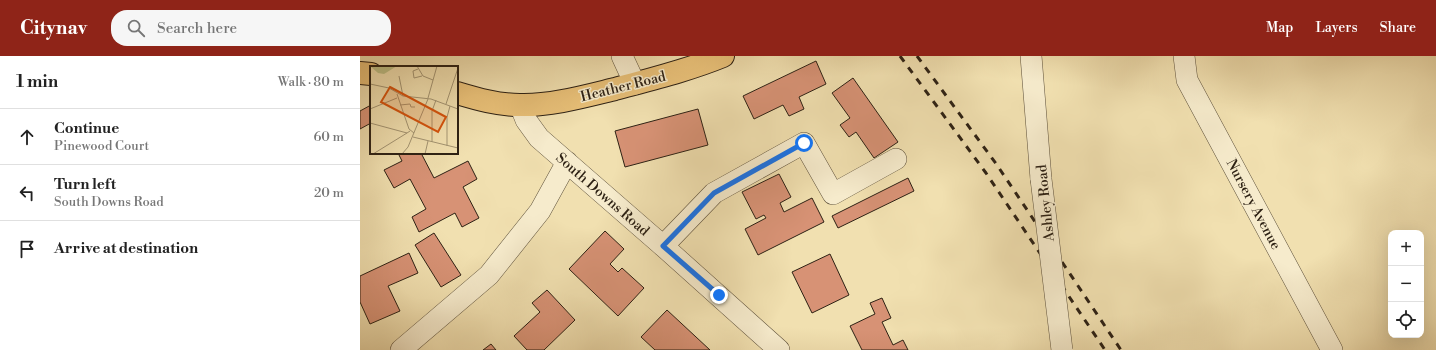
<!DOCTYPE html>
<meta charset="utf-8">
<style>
:root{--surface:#fff;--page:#f6f6f6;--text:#222;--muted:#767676;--line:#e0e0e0;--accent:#8f2418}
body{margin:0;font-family:"Libre Bodoni",serif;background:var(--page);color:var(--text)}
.controls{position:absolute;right:12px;bottom:12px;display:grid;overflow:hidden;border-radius:8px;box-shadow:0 4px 16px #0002}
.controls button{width:36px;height:36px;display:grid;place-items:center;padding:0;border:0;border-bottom:1px solid var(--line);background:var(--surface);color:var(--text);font:20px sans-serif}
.stop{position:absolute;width:12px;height:12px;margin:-9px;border:3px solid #1a73e8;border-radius:50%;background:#fff}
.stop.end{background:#1a73e8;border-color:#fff;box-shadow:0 1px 4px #0008}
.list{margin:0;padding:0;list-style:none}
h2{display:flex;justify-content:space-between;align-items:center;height:52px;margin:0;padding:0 16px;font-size:17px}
h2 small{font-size:13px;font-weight:400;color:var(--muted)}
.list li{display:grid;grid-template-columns:26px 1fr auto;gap:12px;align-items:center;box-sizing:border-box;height:56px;padding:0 16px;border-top:1px solid var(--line)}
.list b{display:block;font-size:15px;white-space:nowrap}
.list p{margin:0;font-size:13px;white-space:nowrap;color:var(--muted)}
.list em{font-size:13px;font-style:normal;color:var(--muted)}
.icon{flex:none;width:22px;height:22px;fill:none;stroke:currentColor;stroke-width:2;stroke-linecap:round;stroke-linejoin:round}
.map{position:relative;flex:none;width:1076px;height:294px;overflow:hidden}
header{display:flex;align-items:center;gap:24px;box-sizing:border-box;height:56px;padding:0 20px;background:var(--accent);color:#fff}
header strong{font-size:19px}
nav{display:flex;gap:22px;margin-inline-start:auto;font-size:14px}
.search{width:280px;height:36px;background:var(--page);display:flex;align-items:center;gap:10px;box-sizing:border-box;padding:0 14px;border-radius:16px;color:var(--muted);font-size:15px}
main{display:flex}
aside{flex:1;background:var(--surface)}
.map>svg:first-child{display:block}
.building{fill:#d79275;stroke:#2d2114}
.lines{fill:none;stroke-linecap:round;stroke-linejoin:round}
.minor-casing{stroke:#5e513b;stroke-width:22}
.major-casing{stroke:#2d2114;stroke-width:24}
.minor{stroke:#f6ebcc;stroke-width:21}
.major{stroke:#e8c078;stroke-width:22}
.rail{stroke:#2d2114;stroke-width:3;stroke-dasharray:7 7;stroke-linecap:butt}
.minor-bridge-casing{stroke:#5e513b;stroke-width:22;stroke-linecap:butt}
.minor-bridge{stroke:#f6ebcc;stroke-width:21}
.route{stroke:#1a73e8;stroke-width:5}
.labels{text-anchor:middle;stroke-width:3;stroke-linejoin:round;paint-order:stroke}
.street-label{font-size:14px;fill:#2d2114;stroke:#f6ebcc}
.inset-road{fill:none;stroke:#a39472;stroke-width:1}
.view{fill:#d5530d;fill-opacity:0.15;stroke:#d5530d;stroke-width:2}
.inset-edge{fill:none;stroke:#2d2114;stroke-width:2}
</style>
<header>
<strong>Citynav</strong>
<div class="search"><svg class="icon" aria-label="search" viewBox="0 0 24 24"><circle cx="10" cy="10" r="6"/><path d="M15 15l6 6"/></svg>Search here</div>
<nav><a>Map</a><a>Layers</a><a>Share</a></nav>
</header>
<main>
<aside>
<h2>1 min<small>Walk · 80 m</small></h2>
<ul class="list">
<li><svg class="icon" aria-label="ahead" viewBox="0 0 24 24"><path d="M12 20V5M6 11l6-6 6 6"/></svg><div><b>Continue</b><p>Pinewood Court</p></div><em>60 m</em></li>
<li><svg class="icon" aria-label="left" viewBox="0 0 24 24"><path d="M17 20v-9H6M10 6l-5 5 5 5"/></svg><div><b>Turn left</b><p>South Downs Road</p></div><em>20 m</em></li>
<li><svg class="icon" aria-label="arrive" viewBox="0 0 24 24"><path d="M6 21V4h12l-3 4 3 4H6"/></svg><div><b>Arrive at destination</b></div></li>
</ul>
</aside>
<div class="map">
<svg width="1076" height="294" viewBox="0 0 1076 294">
<rect width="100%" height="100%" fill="#f1e0b0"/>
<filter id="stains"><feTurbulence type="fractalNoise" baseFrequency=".005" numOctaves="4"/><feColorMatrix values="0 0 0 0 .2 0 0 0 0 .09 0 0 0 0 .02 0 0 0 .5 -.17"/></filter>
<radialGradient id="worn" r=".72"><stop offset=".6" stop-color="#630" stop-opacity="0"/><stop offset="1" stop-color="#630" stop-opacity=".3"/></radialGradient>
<!-- building -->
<path class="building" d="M456 5 466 28 439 41 444 53 429 60 423 49 394 63 383 40Z
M493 22 538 86 514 102 496 76 489 81 480 69 490 62 472 37Z
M11 49V67L0 73V55Z
M338 53 348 89 265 111 255 75Z
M38 97H61L74 122 108 105 117 123 103 131 119 162 102 171 95 157 59 176 52 161 66 153 50 123 34 132 24 114 42 105Z
M419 118 431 141 420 147 424 156 452 142 464 166 398 199 385 173 406 162 404 159 396 163 382 136Z
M548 122 554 135 478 172 472 160Z
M245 175 264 193 250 208 258 216 262 212 284 232 258 260 209 213Z
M74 177 101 219 81 231 55 189Z
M49 197 58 217 28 230 40 255 10 268 0 246V220Z
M470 198 489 239 452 257 432 216Z
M187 234 215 264 184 294H167L154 280 180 256 172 247Z
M522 242 531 262 522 266 533 289 543 284 548 294H502L490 270 515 258 510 247Z
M307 254 350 294H295L281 281Z
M131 288 136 294H123Z"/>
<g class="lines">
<!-- minor casing -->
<g class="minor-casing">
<path id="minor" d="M262 0 275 28
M671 0 681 123
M824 0 827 24 972 294
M160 49 166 64 179 82 303 190 419 294
M303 190 354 137 444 87 473 138 536 103
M41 294 129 219 180 155 207 106"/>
</g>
<!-- major casing -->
<g class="major-casing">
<path id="major" d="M0 17 11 18
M97 37C117 43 138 49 160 49 190 50 226 40 255 33 292 23 329 14 363 0"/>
</g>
<!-- minor -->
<use href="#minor" class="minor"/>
<!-- major -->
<use href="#major" class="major"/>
<!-- rail -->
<path class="rail" d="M540 0 626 117 745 294
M557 0 637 109 761 294"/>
<!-- minor-bridge casing -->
<g class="minor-bridge-casing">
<path id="minor-bridge" d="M681 123 702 294"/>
</g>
<!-- minor-bridge -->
<use href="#minor-bridge" class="minor-bridge"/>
</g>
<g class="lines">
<!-- route -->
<path class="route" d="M359 239 303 190 354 137 444 87"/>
</g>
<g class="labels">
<!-- street labels -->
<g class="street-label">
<text transform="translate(263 30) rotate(-14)" y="5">Heather Road</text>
<text transform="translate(243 138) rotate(41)" y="5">South Downs Road</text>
<text transform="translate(685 147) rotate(-96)" y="5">Ashley Road</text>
<text transform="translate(894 148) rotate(62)" y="5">Nursery Avenue</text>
</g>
</g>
<!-- overview -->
<g transform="translate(10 10)">
<rect width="88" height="88" fill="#f1e0b0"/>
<path d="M0 0H27L14 8 8 7Z" fill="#bfc188"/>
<path class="inset-road" d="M47 0 53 10 63 14M48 3 43 5 44 12 52 10M29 10 33 30M0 18 19 22 33 30 61 33 88 43M27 28 39 63 44 67M58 32 67 0M76 38 88 2M30 39 40 38 41 41H45M0 43 27 32M0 57 37 67 40 65M43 71 88 82M62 76V45L66 34M77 80V51L80 40M3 88 37 67M32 88 38 81 58 33M55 88 58 75"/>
<path class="view" d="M20 21 76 51 68 66 11 36Z"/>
<rect width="88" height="88" class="inset-edge"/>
</g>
<rect width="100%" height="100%" filter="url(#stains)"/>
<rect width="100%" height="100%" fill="url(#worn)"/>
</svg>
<div class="controls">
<button>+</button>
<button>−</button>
<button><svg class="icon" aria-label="locate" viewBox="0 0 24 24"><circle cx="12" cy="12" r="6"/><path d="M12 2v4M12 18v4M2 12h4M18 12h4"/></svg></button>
</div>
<div class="stop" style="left:444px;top:87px"></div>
<div class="stop end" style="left:359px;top:239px"></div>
</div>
</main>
